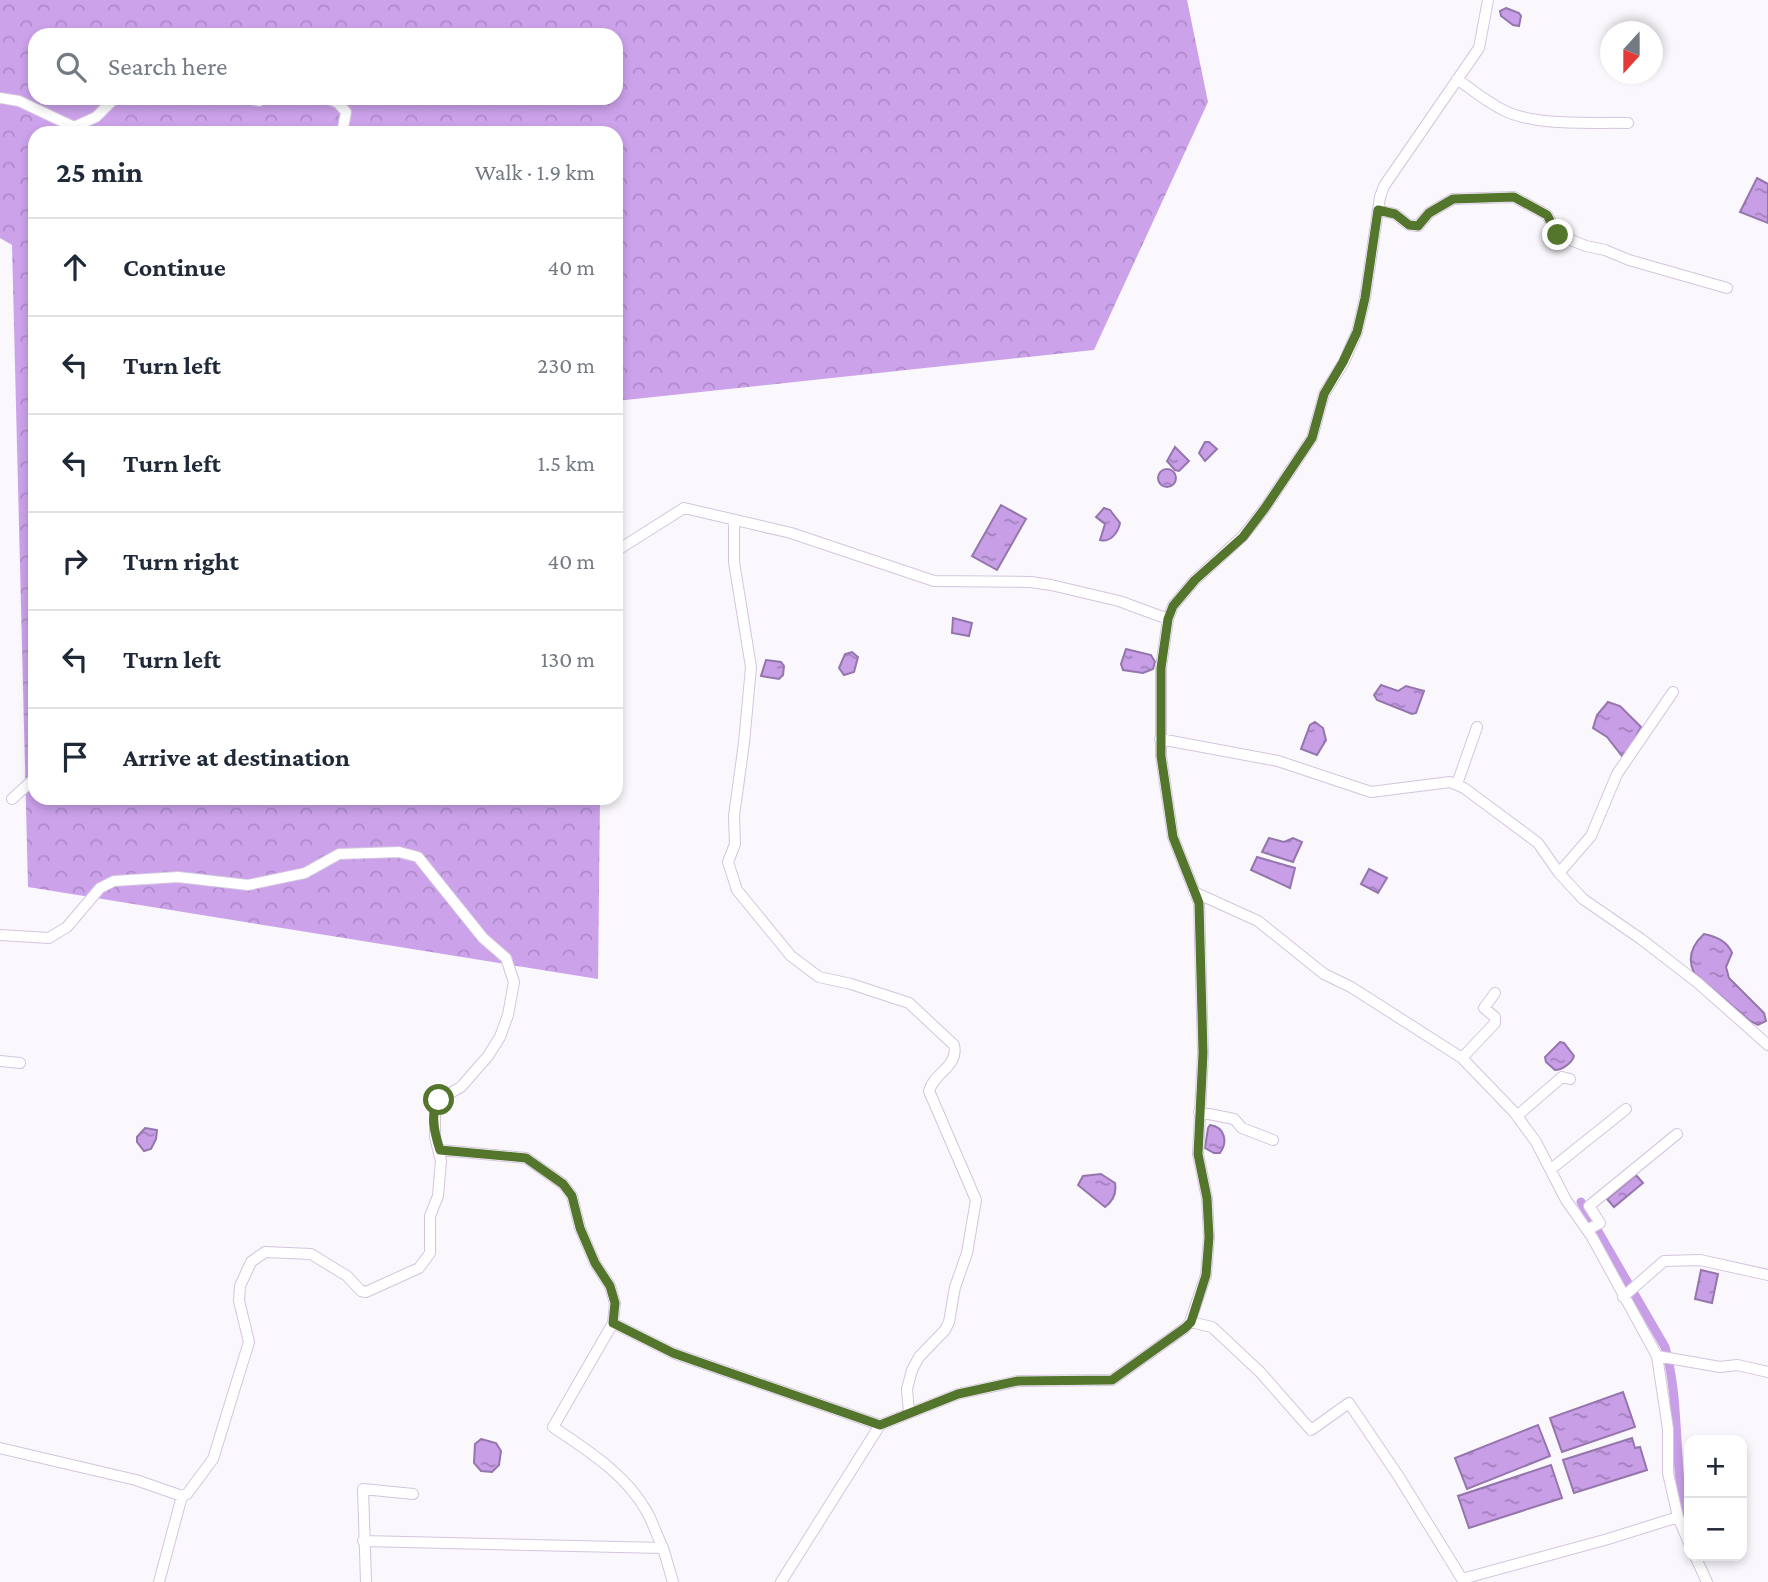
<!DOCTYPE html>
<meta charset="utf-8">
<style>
:root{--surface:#fff;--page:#f6f6f7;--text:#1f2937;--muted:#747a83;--line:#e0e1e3}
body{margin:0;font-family:"Crimson Pro",serif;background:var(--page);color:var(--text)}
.controls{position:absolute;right:21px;bottom:21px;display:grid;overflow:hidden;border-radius:14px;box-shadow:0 4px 10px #0003}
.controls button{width:63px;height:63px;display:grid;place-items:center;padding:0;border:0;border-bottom:2px solid var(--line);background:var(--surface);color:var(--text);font:35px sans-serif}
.compass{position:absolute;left:1600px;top:21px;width:63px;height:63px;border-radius:50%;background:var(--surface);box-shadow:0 4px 10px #0003;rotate:201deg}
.stop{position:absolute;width:21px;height:21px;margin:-16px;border:5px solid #53752c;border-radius:50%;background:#fff}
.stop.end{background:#53752c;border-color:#fff;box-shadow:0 2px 7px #0008}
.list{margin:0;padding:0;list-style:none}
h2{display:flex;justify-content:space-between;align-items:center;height:91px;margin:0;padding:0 28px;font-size:30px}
h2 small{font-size:23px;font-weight:400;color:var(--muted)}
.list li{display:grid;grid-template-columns:46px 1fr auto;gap:21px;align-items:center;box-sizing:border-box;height:98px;padding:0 28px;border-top:2px solid var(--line)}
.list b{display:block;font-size:26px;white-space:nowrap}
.list em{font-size:23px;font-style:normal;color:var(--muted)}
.icon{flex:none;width:38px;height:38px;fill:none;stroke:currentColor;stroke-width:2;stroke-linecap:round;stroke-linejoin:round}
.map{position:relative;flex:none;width:1768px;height:1582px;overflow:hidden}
.search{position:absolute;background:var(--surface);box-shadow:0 4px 10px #0003;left:28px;top:28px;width:595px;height:77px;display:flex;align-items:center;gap:18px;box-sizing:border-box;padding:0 24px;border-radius:21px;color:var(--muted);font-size:26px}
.panel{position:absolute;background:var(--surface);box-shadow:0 4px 10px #0003;left:28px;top:126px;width:595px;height:679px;border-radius:21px}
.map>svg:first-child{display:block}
.forest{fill:url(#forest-crowns);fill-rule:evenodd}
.water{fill:url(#water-ripples);stroke:#9576ac;stroke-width:2}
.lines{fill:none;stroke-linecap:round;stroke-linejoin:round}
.canal{stroke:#c89ee7;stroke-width:9}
.minor-casing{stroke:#d4c5e0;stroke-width:12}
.minor{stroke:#fff;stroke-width:10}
.route{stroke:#53752c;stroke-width:9}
</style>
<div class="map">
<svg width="1768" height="1582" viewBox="0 0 1768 1582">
<defs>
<pattern id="forest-crowns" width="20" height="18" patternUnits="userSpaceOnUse" patternTransform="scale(1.75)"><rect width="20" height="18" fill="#cca2eb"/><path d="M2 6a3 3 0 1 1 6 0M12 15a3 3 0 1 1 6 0" fill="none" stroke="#af8bc9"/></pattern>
<pattern id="water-ripples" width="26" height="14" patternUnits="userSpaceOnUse" patternTransform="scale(1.75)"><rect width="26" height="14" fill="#c89ee7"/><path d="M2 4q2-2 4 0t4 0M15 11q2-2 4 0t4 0" fill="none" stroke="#a280bb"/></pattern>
</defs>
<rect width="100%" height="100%" fill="#faf7fd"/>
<!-- forest -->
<path class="forest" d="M0 0H1187L1208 102 1094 350 616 401V133H35V798H600L598 979 28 887 12 245 0 238ZM35 35H616V98H35Z"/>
<!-- water -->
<path class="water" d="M1506 8 1519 13 1521 16 1519 26 1513 25 1501 16 1500 11Z
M1757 178 1768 184V223L1740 212Z
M1205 442H1209L1217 449 1205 461 1199 453Z
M1175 447 1189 461 1179 471 1175 470 1167 461Z
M1158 478a9 9 0 1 1 18 0a9 9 0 1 1-18 0Z
M1001 505 1026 519 997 570 972 556Z
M1104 508 1110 510 1120 523C1118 533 1110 543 1100 540L1105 524 1096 517Z
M953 618 972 623 969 636 952 633Z
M1126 649 1151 655 1155 662 1153 669 1143 673 1123 670 1121 664Z
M852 652 858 657 854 672 844 675 839 668 845 654Z
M766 660 781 662 784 666 783 675 779 679 761 676Z
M1381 685 1398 691 1406 686 1424 691 1416 713 1412 714 1377 700 1374 695Z
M1608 702 1620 706 1641 727 1630 748 1622 756 1607 737 1593 728 1597 715Z
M1315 722 1323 728 1326 740 1317 755 1301 749 1310 725Z
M1269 838 1284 842 1293 838 1302 842 1293 862 1262 852Z
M1257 857 1295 868 1290 888 1251 870Z
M1369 869 1387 878 1378 893 1361 884Z
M1704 934C1717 937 1727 941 1732 953L1726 967 1729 978 1764 1013 1766 1021 1758 1025 1750 1021 1694 973C1687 958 1692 945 1704 934Z
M1560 1042 1564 1043 1574 1056C1572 1063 1562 1070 1555 1070L1546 1062 1545 1057Z
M1210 1125C1225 1127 1228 1142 1220 1153H1214L1205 1148 1208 1128Z
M145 1128 157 1130 156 1139 151 1149 144 1151 137 1142V1137Z
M1101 1174 1115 1183C1117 1194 1113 1201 1105 1207L1078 1185 1083 1176Z
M1636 1175 1643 1183 1614 1207 1607 1199Z
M1701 1270 1718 1274 1712 1303 1695 1299Z
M1623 1392 1635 1427 1562 1452 1550 1418Z
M1538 1425 1550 1456 1467 1489 1455 1458Z
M1632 1438 1635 1448 1640 1447 1647 1470 1574 1493 1563 1460Z
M481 1439 496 1443 501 1451 499 1465 492 1472 481 1471 474 1463 475 1444Z
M1551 1465 1562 1498 1469 1528 1458 1496Z"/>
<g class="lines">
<!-- canal -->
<path class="canal" d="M1581 1202 1665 1347C1682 1408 1672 1472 1689 1533"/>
<!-- minor casing -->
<g class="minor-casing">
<path id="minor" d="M1457 79C1472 90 1487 102 1503 110 1537 127 1591 122 1628 123
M0 98 19 101 74 127 81 133
M246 98 259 101 265 98
M326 98 338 103 346 112 342 133
M74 127 96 117 115 98
M1378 210 1395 214 1409 225 1418 226 1429 213 1453 199 1514 197 1547 215 1558 235 1586 246 1605 250 1629 260 1727 288
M734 521V562L751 667 744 743 734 816 735 844 728 862 737 890 791 956 819 977 851 984 909 1003 954 1045C959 1067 934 1072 929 1091L976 1200 967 1253 955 1287 949 1322 945 1330 919 1357 912 1370 907 1389 909 1413
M616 551 684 508 791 533 934 581 1031 582 1051 585 1119 601 1168 619
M1160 739 1278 761 1371 792 1450 782 1464 788 1538 843 1559 873 1583 899 1641 939 1698 983 1768 1045
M1457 784 1477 727
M12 799 35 778
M1559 873 1591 836 1617 774 1673 692
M0 935 49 938 67 927 100 888 114 881 178 877 248 885 305 873 339 854 399 852 418 857 483 938 506 958 514 982 508 1015 500 1037 488 1056 461 1087 445 1096 435 1105V1137L441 1161 438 1196 430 1216V1253L419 1268 366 1292 361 1291 347 1276 311 1254 265 1252 251 1262 240 1286 239 1301 249 1342 213 1459 187 1494 182 1496 136 1480 0 1448
M1462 1058 1495 1023V1017L1484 1008 1495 993
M0 1061 20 1063
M1199 1112 1234 1119 1242 1128 1273 1140
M1517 1116 1562 1077 1570 1079
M440 1150 526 1158 563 1184 572 1196 580 1228 595 1263 610 1286 615 1303 613 1323 673 1353 880 1425
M1551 1169 1626 1109
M1587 1230 1600 1223 1589 1206 1677 1134
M1623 1297 1664 1261 1700 1260 1768 1275
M1190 1322 1212 1327 1260 1372 1311 1430 1349 1403 1399 1477 1462 1579 1608 1539 1678 1517 1668 1473V1429L1657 1356 1592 1237 1566 1200 1536 1142 1514 1112 1462 1058 1351 987 1324 974 1258 921 1194 892
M613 1323 553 1427C587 1450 626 1474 647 1512 653 1523 657 1536 663 1548
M1657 1356 1720 1367 1737 1365 1768 1372
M1678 1517 1689 1543
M363 1541 663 1548 673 1582
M1695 1556 1707 1582
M159 1582 182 1496
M366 1582 363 1489 413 1494
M781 1582 880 1425 958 1394 1018 1381 1112 1380 1185 1328 1190 1322 1206 1275 1209 1237 1207 1198 1198 1154 1203 1053 1199 903 1173 837 1161 756V668L1168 619 1173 606 1195 580 1243 536 1265 508 1312 438 1324 394 1344 362 1357 332 1365 298 1380 197 1384 186 1479 48 1488 0"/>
</g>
<!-- minor -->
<use href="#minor" class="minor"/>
</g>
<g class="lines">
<!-- route -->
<path class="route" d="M439 1100C429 1113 435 1135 440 1150L526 1158 563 1184 572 1196 580 1228 595 1263 610 1286 615 1303 613 1323 673 1353 880 1425 958 1394 1018 1381 1112 1380 1185 1328 1191 1322 1206 1275 1209 1237 1207 1198 1198 1154 1203 1053 1199 903 1173 837 1161 756V668L1168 619 1173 606 1195 580 1243 537 1265 508 1312 438 1324 394 1343 362 1357 332 1365 298 1378 210 1395 214 1409 225 1418 226 1429 213 1453 199 1514 197 1547 215 1558 235"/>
</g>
</svg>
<div class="controls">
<button>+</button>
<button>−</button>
</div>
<svg class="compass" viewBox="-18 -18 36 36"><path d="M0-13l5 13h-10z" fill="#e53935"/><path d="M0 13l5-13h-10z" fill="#747a83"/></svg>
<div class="stop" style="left:439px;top:1100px"></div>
<div class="stop end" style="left:1558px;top:235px"></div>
<div class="search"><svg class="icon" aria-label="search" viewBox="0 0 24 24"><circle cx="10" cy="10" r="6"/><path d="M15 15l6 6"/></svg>Search here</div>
<section class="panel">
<h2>25 min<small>Walk · 1.9 km</small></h2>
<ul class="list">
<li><svg class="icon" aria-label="ahead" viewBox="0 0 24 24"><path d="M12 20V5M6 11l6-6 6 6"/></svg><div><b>Continue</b></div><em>40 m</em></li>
<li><svg class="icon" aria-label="left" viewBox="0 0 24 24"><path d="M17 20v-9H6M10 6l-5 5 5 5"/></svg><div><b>Turn left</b></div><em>230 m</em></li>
<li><svg class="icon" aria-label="left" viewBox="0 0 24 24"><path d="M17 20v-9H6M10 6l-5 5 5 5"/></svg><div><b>Turn left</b></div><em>1.5 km</em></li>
<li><svg class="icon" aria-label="right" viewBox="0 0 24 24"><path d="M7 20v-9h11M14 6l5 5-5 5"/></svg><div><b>Turn right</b></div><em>40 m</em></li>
<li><svg class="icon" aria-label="left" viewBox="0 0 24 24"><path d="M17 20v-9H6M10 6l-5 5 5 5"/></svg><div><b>Turn left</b></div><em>130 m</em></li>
<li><svg class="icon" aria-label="arrive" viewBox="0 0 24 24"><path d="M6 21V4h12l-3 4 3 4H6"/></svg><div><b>Arrive at destination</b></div></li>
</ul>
</section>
</div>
